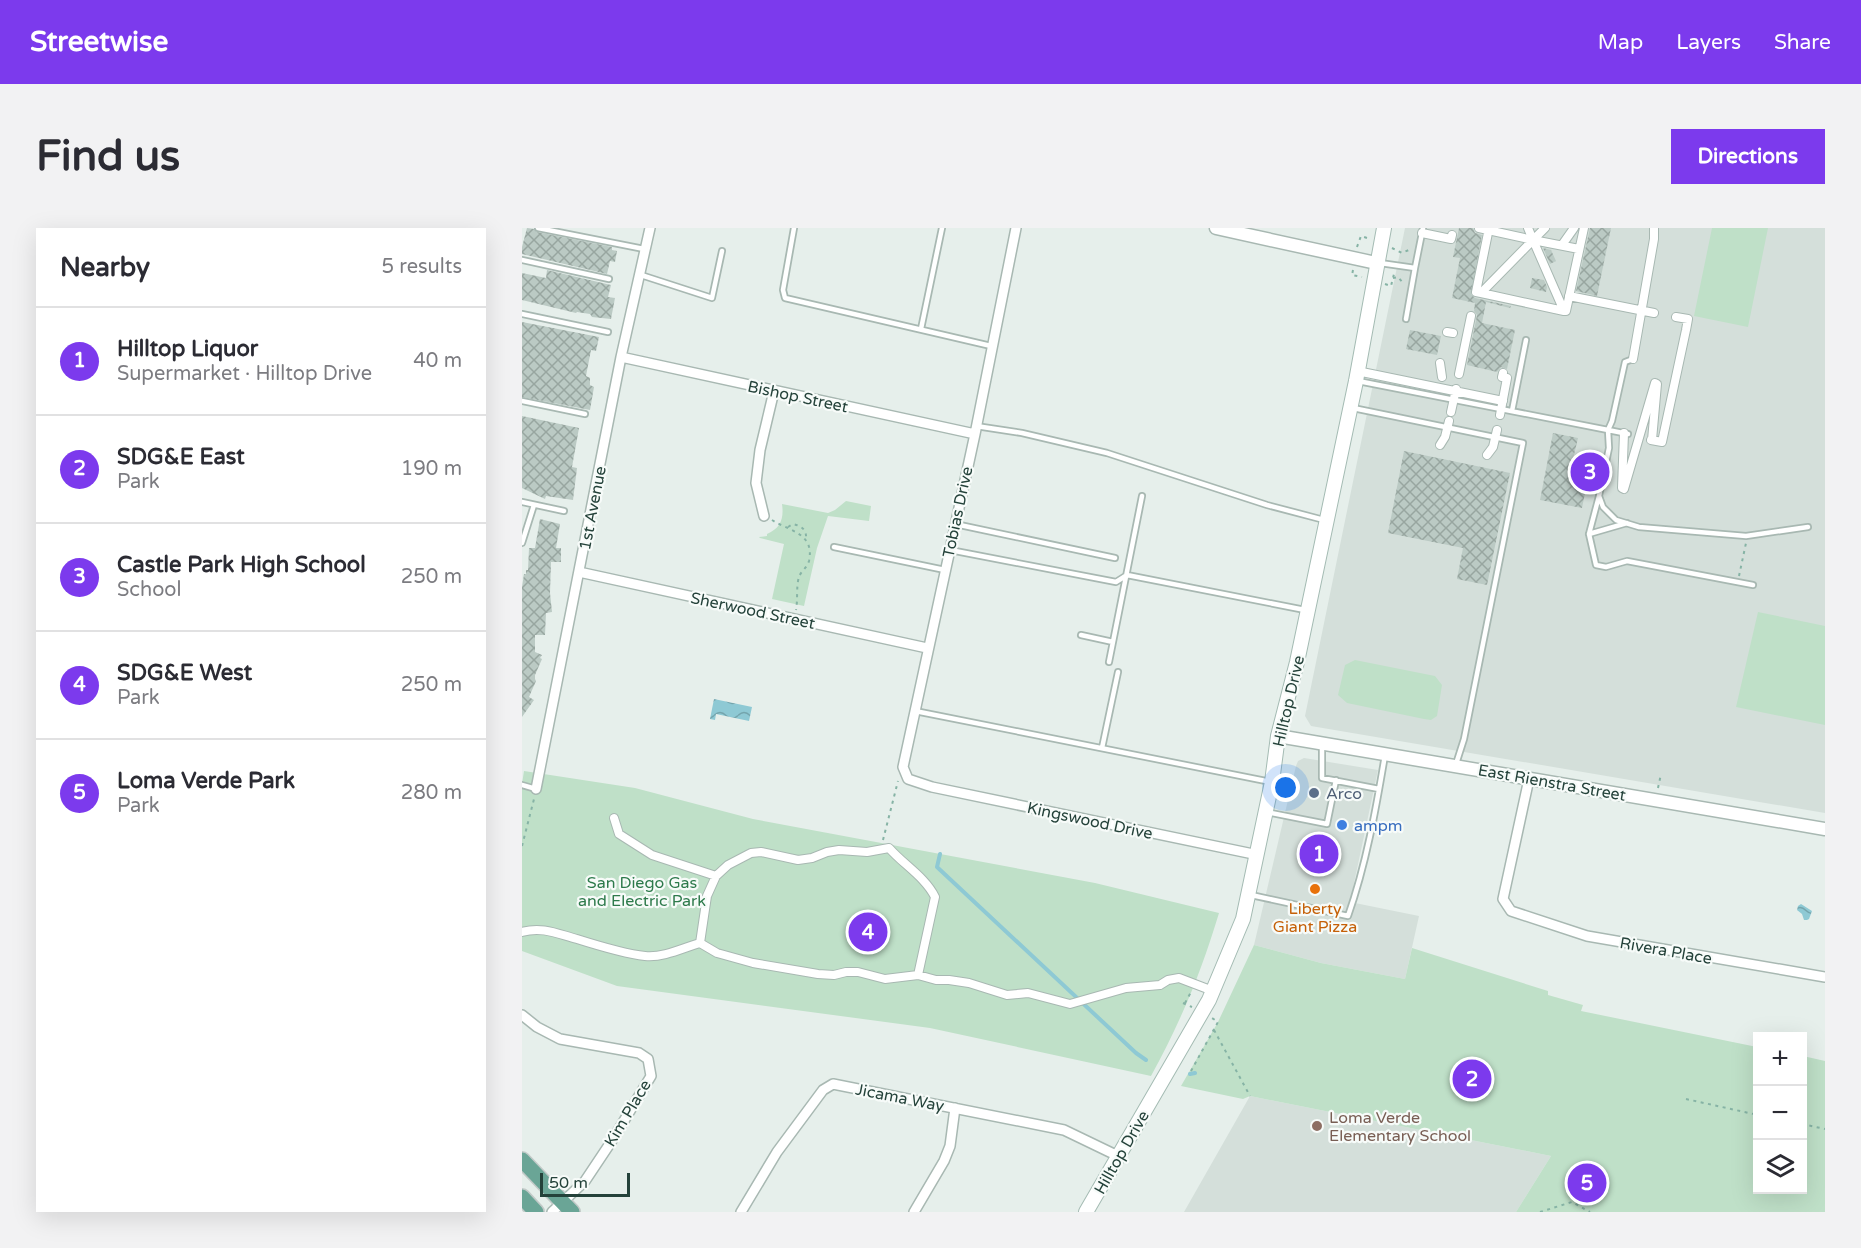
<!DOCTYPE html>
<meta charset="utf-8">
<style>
:root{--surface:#fff;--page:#f2f2f3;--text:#2b2b33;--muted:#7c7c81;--line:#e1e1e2;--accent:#7c3aed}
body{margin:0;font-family:"Varela Round",sans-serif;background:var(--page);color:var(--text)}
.controls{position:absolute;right:18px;bottom:18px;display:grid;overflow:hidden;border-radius:0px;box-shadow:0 6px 24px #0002}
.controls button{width:54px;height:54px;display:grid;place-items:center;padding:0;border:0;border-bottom:2px solid var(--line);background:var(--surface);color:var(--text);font:30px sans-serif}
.scale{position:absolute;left:18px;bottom:15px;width:90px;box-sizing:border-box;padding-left:6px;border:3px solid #24423a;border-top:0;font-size:16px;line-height:21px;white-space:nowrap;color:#24423a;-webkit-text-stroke:4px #f7fbf9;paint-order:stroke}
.you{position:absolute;left:764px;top:560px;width:21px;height:21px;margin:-15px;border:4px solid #fff;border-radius:50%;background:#1a73e8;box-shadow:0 0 0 9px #1a73e833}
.badge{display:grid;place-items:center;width:39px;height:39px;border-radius:50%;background:var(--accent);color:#fff;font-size:20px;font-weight:700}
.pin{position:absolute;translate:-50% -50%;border:3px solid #fff;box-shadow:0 2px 6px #0006}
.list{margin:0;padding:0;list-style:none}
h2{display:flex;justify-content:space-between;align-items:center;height:78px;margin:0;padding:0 24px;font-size:26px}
h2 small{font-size:20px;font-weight:400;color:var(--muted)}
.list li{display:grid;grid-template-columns:39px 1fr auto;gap:18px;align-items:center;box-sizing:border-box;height:108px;padding:0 24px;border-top:2px solid var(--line)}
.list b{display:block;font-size:22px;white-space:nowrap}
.list p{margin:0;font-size:20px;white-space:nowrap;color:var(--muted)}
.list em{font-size:20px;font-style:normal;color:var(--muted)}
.icon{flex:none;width:33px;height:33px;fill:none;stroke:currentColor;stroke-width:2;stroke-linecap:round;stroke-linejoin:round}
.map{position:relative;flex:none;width:1303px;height:984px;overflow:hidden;border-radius:0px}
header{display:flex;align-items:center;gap:36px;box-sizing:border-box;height:84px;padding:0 30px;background:var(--accent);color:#fff}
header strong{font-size:28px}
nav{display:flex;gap:33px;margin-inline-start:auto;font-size:21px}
.intro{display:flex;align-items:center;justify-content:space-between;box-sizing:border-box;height:144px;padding:0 36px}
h1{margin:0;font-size:42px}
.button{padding:15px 27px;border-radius:0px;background:var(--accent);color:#fff;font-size:21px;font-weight:700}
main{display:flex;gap:36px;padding:0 36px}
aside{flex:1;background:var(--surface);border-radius:0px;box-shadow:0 6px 24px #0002}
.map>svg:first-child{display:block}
.built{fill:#d4dfda}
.green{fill:#bfe0c8}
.water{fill:url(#water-waves)}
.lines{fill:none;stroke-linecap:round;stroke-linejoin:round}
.stream{stroke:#8ec9d4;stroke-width:4}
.building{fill:url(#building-cross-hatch)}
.service-casing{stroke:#a8b8b2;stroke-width:8}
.pedestrian-casing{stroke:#a8b8b2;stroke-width:10}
.minor-casing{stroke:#a8b8b2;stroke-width:12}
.tertiary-casing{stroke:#a8b8b2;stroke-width:15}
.secondary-casing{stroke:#a4bbb3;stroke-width:16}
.primary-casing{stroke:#c2cac8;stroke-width:18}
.path{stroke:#86b3a5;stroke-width:2;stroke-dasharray:3 4.5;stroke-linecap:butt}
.service{stroke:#fff;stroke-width:4.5}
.pedestrian{stroke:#fff;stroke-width:8}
.minor{stroke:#fff;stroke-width:9}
.tertiary{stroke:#fff;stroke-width:12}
.secondary{stroke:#fff;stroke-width:14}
.primary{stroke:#6aa596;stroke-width:15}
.service-dot{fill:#5c6f8a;stroke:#f7fbf9;stroke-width:2}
.shop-dot{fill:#3f7fe0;stroke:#f7fbf9;stroke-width:2}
.food-dot{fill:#e8710a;stroke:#f7fbf9;stroke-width:2}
.education-dot{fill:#8d6e63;stroke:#f7fbf9;stroke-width:2}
.labels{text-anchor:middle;stroke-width:4.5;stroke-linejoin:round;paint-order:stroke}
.street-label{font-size:16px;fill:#24423a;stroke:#f7fbf9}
.service-label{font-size:16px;fill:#4e5e75;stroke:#f7fbf9;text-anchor:start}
.shop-label{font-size:16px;fill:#366cbe;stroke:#f7fbf9;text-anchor:start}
.park-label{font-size:16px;fill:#2d7a4b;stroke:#f7fbf9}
.food-label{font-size:16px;fill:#c56008;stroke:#f7fbf9}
.education-label{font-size:16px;fill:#785e54;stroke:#f7fbf9;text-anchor:start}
</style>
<header>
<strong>Streetwise</strong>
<nav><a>Map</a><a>Layers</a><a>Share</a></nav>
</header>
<div class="intro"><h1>Find us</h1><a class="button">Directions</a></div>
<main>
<aside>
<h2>Nearby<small>5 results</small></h2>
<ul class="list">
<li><span class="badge">1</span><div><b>Hilltop Liquor</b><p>Supermarket · Hilltop Drive</p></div><em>40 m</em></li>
<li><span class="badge">2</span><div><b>SDG&amp;E East</b><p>Park</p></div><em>190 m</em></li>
<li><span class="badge">3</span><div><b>Castle Park High School</b><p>School</p></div><em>250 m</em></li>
<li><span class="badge">4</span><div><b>SDG&amp;E West</b><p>Park</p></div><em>250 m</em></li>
<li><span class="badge">5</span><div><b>Loma Verde Park</b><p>Park</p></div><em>280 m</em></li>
</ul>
</aside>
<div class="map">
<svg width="1303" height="984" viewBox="0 0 1303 984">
<defs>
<pattern id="water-waves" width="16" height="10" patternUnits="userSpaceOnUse" patternTransform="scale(1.5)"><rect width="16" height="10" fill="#8ec9d4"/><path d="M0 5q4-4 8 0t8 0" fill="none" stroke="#74a5ad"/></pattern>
<pattern id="building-cross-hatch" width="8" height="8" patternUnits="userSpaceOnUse" patternTransform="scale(1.5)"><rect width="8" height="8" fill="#bbcac4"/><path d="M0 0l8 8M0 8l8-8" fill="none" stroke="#98a6a0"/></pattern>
</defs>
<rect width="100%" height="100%" fill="#e6efeb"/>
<!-- built -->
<path class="built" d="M883 0H1303V585L789 498 783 488Z
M782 530 856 542 828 674 897 688 883 751 799 735 732 717 774 538 776 533Z
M728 868 1029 928 994 984H662Z"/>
<!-- green -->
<path class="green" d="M1190 0H1246L1226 99 1172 88Z
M324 273 349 278 347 293 306 288 295 320 282 378 250 371 262 316 238 310 237 309 245 308V306C259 300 262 290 260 276L306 285 313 282Z
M1236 384 1303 398V497L1214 479Z
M833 432 913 448 920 457 915 488 909 492 902 491 825 475 816 467 823 437Z
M2 543 113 560 231 591 573 655 697 685C679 745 659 793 629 848L408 800 95 758 0 723V556Z
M732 717 799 735 883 751 890 720 1026 763V767L1061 777 1059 783 1235 819 1236 962H1280L1281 828 1303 833V984H994L1029 928 728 868 721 871 659 858 696 794Z"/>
<!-- water -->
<path class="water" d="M192 471 230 479 227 493 194 486 193 492 188 491Z
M1279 676 1290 683 1287 691 1285 692H1282L1280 686 1275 682 1276 678Z"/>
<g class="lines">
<!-- stream -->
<path class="stream" d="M418 626 415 639 614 825 624 832
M668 846 673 845"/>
</g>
<!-- building -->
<path class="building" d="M5 0 12 1 15 4 90 19V22L95 23 93 34 88 33 85 46 0 26V19Z
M937 0H951L953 5 960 7 949 66 953 70 989 78 988 80 964 74 960 95 993 102 985 141 979 139 975 144 945 137 955 87 952 83 953 75 930 70 938 30 931 29Z
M1068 0H1089L1075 68 1054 63Z
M1021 20 1029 22 1034 33 1028 36Z
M25 42 89 57 86 69 93 70 89 91 70 89 68 86 55 84 54 85 0 72V45L24 50Z
M1010 50 1022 52 1025 59 1024 64 1008 60Z
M0 94 77 109 74 123 69 122 64 148 68 150V157L72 159 68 182 0 169Z
M888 102 919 108 915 127 884 121Z
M0 188 57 200 50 239 55 240 51 272 24 268 23 271 0 260Z
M1031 205 1056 210 1051 231 1069 235 1060 280 1018 272Z
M882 223 988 245 965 357 935 351 941 320 866 305Z
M18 291 38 296 34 320H39V334H29L28 365 30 384 24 385 23 407H13V424L20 427 18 430 20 431 13 447V451L14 453 7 469 12 472 0 489V359L2 346H4V342H6L7 320H13Z"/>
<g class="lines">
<!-- service casing -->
<g class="service-casing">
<path id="service" d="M16 0 122 21
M272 0 261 62 263 70 469 118
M0 32 87 51
M858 35 893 40 884 91
M893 40 901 0
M119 47 190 70 200 23
M0 86 86 104
M399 101 420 0
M836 153 1086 202 1090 193 1103 134 1111 131
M0 173 63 186
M831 180 1001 215 942 511 934 536
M990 183 1004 112
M454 198 500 205 585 225 745 277 802 292
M1106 206 1086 202 1087 220 1077 268 1081 279 1094 292 1117 299 1224 308 1286 299
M1077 268 1067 306 1105 295
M0 274 42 283
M433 296 593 330
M1067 306 1074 337 1084 339 1105 333 1231 357
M0 315 12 277
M312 319 423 342
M428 322 594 354 605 347 783 382
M559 407 591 414
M587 434 620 268
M393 483 749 554
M800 518V550L857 561
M580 520 596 444
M0 557 14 561
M744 584 805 596 814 552
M729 667 826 688C844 637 854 581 863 527"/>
</g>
<!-- pedestrian casing -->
<g class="pedestrian-casing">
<path id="pedestrian" d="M957 0 1011 12 1006 0
M900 5 929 11 930 7
M1011 12 1042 83 959 65Z
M1011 12 1057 21
M1011 12 1023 0
M1040 17 1052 0
M959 65 954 64 967 0
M1047 68 1132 85
M1042 83H1044L1062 0
M925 104 931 105
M1111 131 1132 11V0
M918 135 920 149
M835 143 981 173
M937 146 949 88
M929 184 934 161
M978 187 985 150 980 149 981 145
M1102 205 1100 260 1102 261 1133 155 1135 156 1130 212
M1129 212 1140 214 1164 102 1166 91 1154 89
M918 217 923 209 927 193
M965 227 971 219 975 202
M92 590 97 606 130 627 194 648 206 637 229 625 239 624 276 632 290 630 305 624 317 622 345 624 367 620C382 637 403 649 413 669L396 747 414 752H427L447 755 485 767 506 765 548 776 604 760 638 757 646 752 657 750 691 763
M194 648 185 668 178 715 195 725 231 735 296 746 312 747 324 744H336L363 751 396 747
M0 704C20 698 36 706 55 711 74 717 104 726 123 728 141 730 161 720 178 715"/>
</g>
<!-- minor casing -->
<g class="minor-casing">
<path id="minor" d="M494 0 453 206 381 539 386 551 410 559 736 627
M99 129 453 206
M242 288 234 255 238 222 252 163
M57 344 405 420
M1007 551 981 671 989 683 1065 708 1303 749
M14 561 99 129 128 0
M0 787 15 799 38 811 117 825 126 831 129 848 91 911 63 953 30 984
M219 984 255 924 301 862 311 856 542 902 596 928
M392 984 422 933 428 918 433 880"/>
</g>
<!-- tertiary casing -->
<g class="tertiary-casing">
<path id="tertiary" d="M694 0 854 35
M756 508 1303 601"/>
</g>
<!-- secondary casing -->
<g class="secondary-casing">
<path id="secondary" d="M564 984 687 772 721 691 750 554 756 508 775 434 834 153 862 0"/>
</g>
<!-- primary casing -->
<g class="primary-casing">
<path id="primary" d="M0 932 50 984
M0 969 14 984"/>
</g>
<!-- path -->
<path class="path" d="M835 19 839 8 848 11
M870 20 880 25 889 21
M831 42 830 47 840 49
M871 50 876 49 882 56
M863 56 869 58 872 46
M250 292C267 303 293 305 287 333 285 340 279 343 277 349 274 358 276 372 274 382
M266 299 271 296C280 298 285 302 284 312
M1217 348 1224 315
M1136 560 1139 546
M361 612 376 553
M0 618 12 571
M661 775 670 779
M663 775 669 764
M692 802 728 868
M669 843 696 794 690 790
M1164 871 1236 887
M1280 896 1303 901
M1018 984 1050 974 1068 984"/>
<!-- service -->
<use href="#service" class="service"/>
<!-- pedestrian -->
<use href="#pedestrian" class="pedestrian"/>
<!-- minor -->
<use href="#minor" class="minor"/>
<!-- tertiary -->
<use href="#tertiary" class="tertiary"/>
<!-- secondary -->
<use href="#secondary" class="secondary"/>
<!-- primary -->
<use href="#primary" class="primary"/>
</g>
<!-- markers -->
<circle class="service-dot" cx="792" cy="565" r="6"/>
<circle class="shop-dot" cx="820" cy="597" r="6"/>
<circle class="food-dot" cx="793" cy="661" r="6"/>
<circle class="education-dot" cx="795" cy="898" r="6"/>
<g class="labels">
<!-- street labels -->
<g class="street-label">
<text transform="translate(276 168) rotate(12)" y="6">Bishop Street</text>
<text transform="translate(70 280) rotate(-79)" y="6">1st Avenue</text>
<text transform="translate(435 284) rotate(-78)" y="6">Tobias Drive</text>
<text transform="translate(231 382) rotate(12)" y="6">Sherwood Street</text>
<text transform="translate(766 473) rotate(-77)" y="6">Hilltop Drive</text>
<text transform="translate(1030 554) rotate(10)" y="6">East Rienstra Street</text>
<text transform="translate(568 592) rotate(12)" y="6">Kingswood Drive</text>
<text transform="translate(1144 722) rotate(10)" y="6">Rivera Place</text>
<text transform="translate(378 869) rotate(11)" y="6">Jicama Way</text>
<text transform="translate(105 885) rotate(-59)" y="6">Kim Place</text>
<text transform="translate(599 924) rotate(-60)" y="6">Hilltop Drive</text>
</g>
<!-- service labels -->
<g class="service-label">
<text x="804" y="571">Arco</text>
</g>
<!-- shop labels -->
<g class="shop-label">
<text x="832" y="603">ampm</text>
</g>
<!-- park labels -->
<g class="park-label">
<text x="120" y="660">San Diego Gas<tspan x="120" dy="18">and Electric Park</tspan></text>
</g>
<!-- food labels -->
<g class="food-label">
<text x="793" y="686">Liberty<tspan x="793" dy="18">Giant Pizza</tspan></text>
</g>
<!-- education labels -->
<g class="education-label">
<text x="807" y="895">Loma Verde<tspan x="807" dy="18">Elementary School</tspan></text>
</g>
</g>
</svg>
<div class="controls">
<button>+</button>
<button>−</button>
<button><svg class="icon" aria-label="layers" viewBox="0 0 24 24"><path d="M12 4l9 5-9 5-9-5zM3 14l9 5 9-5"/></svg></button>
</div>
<div class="scale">50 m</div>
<div class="you"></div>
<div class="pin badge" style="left:797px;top:626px">1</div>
<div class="pin badge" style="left:950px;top:851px">2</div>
<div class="pin badge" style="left:1068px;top:244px">3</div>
<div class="pin badge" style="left:346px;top:704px">4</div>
<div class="pin badge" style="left:1065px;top:955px">5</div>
</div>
</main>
